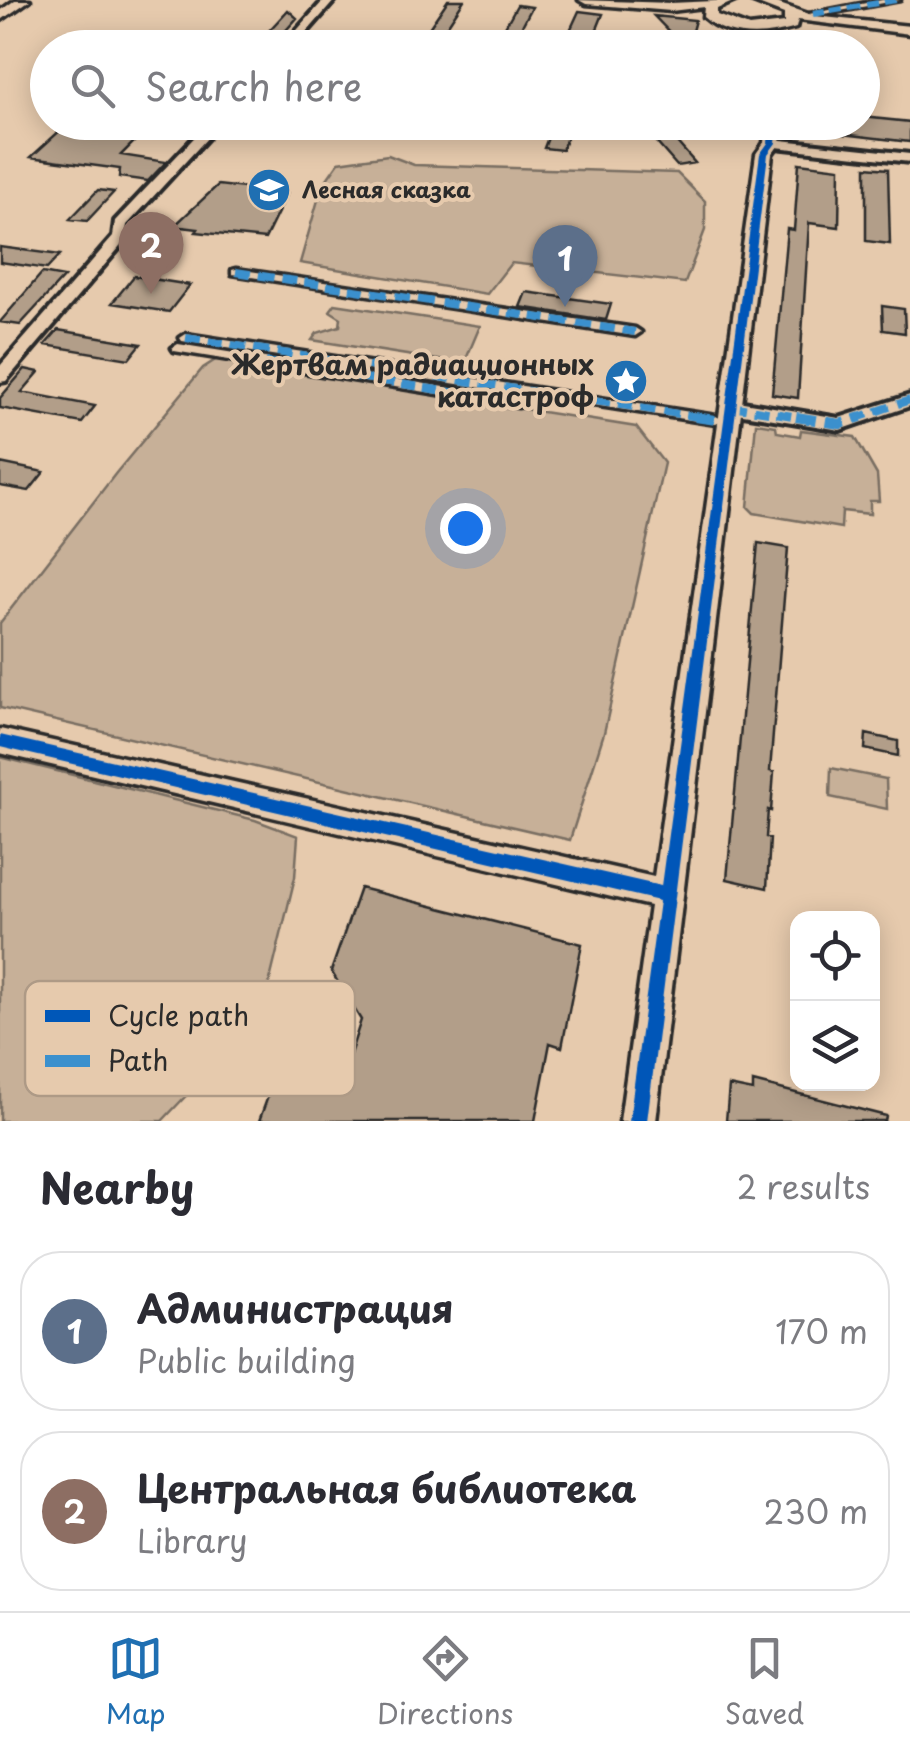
<!DOCTYPE html>
<meta charset="utf-8">
<style>
:root{--surface:#fff;--page:#f7f7f7;--text:#2b2b33;--muted:#7c7c81;--line:#e1e1e2;--accent:#1f6fb2}
body{margin:0;font-family:"Playpen Sans",sans-serif;background:var(--page);color:var(--text)}
.controls{position:absolute;right:30px;bottom:30px;display:grid;overflow:hidden;border-radius:20px;box-shadow:0 5px 25px #0003}
.controls button{width:90px;height:90px;display:grid;place-items:center;padding:0;border:0;border-bottom:2px solid var(--line);background:var(--surface);color:var(--text);font:50px sans-serif}
.you{position:absolute;left:465px;top:528px;width:35px;height:35px;margin:-25px;border:8px solid #fff;border-radius:50%;background:#1a73e8;box-shadow:0 0 0 15px #1a73e833}
.badge{display:grid;place-items:center;width:65px;height:65px;border-radius:50%;background:var(--accent);color:#fff;font-size:32px;font-weight:700}
.pin{position:absolute;translate:-50% -82px;filter:drop-shadow(0 2px 5px #0008)}
.pin::after{content:'';position:absolute;top:52px;width:35px;height:30px;background:inherit;clip-path:polygon(0 0,100% 0,50% 100%)}
.list{margin:0;padding:0;list-style:none}
h2{display:flex;justify-content:space-between;align-items:center;height:130px;margin:0;padding:0 40px;font-size:42px}
h2 small{font-size:32px;font-weight:400;color:var(--muted)}
.list li{display:grid;grid-template-columns:65px 1fr auto;gap:30px;align-items:center;box-sizing:border-box;height:160px;margin:0 20px 20px;padding:0 20px;border:2px solid var(--line);border-radius:40px}
.list b{display:block;font-size:38px;white-space:nowrap}
.list p{margin:0;font-size:32px;white-space:nowrap;color:var(--muted)}
.list em{font-size:32px;font-style:normal;color:var(--muted)}
.icon{flex:none;width:55px;height:55px;fill:none;stroke:currentColor;stroke-width:2;stroke-linecap:round;stroke-linejoin:round}
.map{position:relative;flex:none;width:910px;height:1121px;overflow:hidden}
.search{position:absolute;background:var(--surface);box-shadow:0 5px 25px #0003;left:30px;right:30px;top:30px;height:110px;display:flex;align-items:center;gap:25px;box-sizing:border-box;padding:0 35px;border-radius:55px;color:var(--muted);font-size:38px}
.sheet{height:490px;background:var(--surface)}
nav{display:flex;justify-content:space-around;align-items:center;box-sizing:border-box;height:140px;border-top:2px solid var(--line);background:var(--surface);font-size:28px;color:var(--muted)}
nav a{display:grid;justify-items:center;gap:5px}
nav .on{color:var(--accent)}
.map>svg:first-child{display:block}
.green{fill:#c7b098;stroke:#796e62;stroke-width:2.5}
.building{fill:#b29e89;stroke:#2b2b2b;stroke-width:2.5}
.lines{fill:none;stroke-linecap:round;stroke-linejoin:round}
.pedestrian-casing{stroke:#2b2b2b;stroke-width:7}
.minor-casing{stroke:#2b2b2b;stroke-width:8}
.tertiary-casing{stroke:#2b2b2b;stroke-width:7}
.pedestrian{fill:#e6caad;fill-rule:evenodd}
.minor{fill:#e6caad;fill-rule:evenodd}
.tertiary{fill:#e6caad;fill-rule:evenodd}
.quiet-far2{stroke:#3b90cd;stroke-width:6;stroke-dasharray:12 6;stroke-linecap:butt}
.quiet-far1{stroke:#3b90cd;stroke-width:8;stroke-dasharray:15 8;stroke-linecap:butt}
.quiet{stroke:#3b90cd;stroke-width:10;stroke-dasharray:20 10;stroke-linecap:butt}
.cycleway-casing{stroke:#e6caad;stroke-width:7}
.cycleway{fill:#0057b8;fill-rule:evenodd}
.labels{text-anchor:middle;stroke-width:8;stroke-linejoin:round;paint-order:stroke}
.far-poi-label{font-size:22px;font-weight:bold;fill:#2b2b2b;stroke:#e6caad;text-anchor:start}
.poi-label{font-size:28px;font-weight:bold;fill:#2b2b2b;stroke:#e6caad;text-anchor:end}
.key{fill:#e6caad;stroke:#ae9a86;stroke-width:2.5}
.key-label{font-size:28px;fill:#2b2b2b}
</style>
<div class="map">
<svg width="910" height="1121" viewBox="0 0 910 1121">
<rect width="100%" height="100%" fill="#e6caad"/>
<filter id="ink" filterUnits="userSpaceOnUse"><feTurbulence type="fractalNoise" baseFrequency=".01" numOctaves="2"/><feDisplacementMap in="SourceGraphic" scale="20" xChannelSelector="R" yChannelSelector="G"/><feConvolveMatrix kernelMatrix="1 2 1 2 8 2 1 2 1" color-interpolation-filters="sRGB"/></filter>
<g filter="url(#ink)">
<!-- green -->
<path class="green" d="M388 155 414 165 677 173 705 201V230L685 283 511 263 487 294 300 263 322 186 339 162Z
M335 304 480 326 464 364 312 340 317 333 340 326 341 318 330 311Z
M234 348 306 358 297 373 636 427 664 463 604 733 570 840 0 708V623L116 473 203 368Z
M756 423 776 426 777 432 800 436 801 430 855 437 877 475 879 501H870V514L842 511 841 528 754 513 748 507Z
M0 757 255 820 298 836 295 877 261 1017 162 1121H0Z
M831 768 886 779 887 809 830 797Z"/>
<!-- building -->
<path class="building" d="M448 0H464L441 35 425 34Z
M517 5 532 7 513 43 497 41Z
M288 10 297 18 270 48H253Z
M579 11 603 14 593 39 584 38 580 48H562Z
M654 16 695 20 691 35 704 48H685Z
M862 117 910 122V142L817 131 818 122H862Z
M554 122H573L562 150 544 148Z
M65 126 140 136 121 155 166 162 148 181 119 177 120 169 31 157Z
M668 132 695 163 677 166 650 135Z
M799 163 840 168 839 227 809 223 798 398 772 394 787 229 794 230Z
M866 167 888 169 890 244 866 241Z
M251 180 266 182 260 191 287 194 265 239 196 232 198 229 174 226 218 185 244 188Z
M98 190 114 192 87 221 70 219Z
M0 247 60 255 47 269 0 262Z
M42 273 64 277 20 325 0 322Z
M134 276 190 285 169 312 112 303Z
M526 292 611 304 606 320 520 307Z
M882 306 904 309 905 333 883 330Z
M58 330 141 344 129 359 45 345Z
M25 369 39 372 22 392 95 406 82 423 0 408V398Z
M0 463 44 472 29 491 0 486Z
M758 543 788 548 770 771 774 772 771 811 768 810 766 837 770 838 767 888 727 879Z
M866 734 898 741V756L865 749Z
M360 888 582 944 562 1047 550 1043 535 1121H259L286 1047 347 1064 361 1020 331 971Z
M753 1082 886 1116 885 1121H726L729 1086 753 1091Z"/>
<g class="lines">
<!-- pedestrian casing -->
<g class="pedestrian-casing">
<path id="pedestrian" d="M882 0H900L813 16 809 14Z
M236 269 635 328 641 332 635 336 232 274V270Z
M186 334 716 416 723 420 716 424 528 395 523 406 518 407 174 351 172 348 178 344 513 398 515 393 182 341 180 338Z"/>
</g>
<!-- minor casing -->
<g class="minor-casing">
<path id="minor" d="M324 0H335L293 48H281Z
M209 122H222L127 225 125 241 6 381 0 382V366L113 237 115 221Z
M772 139 910 154V162L767 146 766 143Z
M910 395V406L840 430 731 412 722 406 731 400 839 418Z"/>
</g>
<!-- tertiary casing -->
<g class="tertiary-casing">
<path id="tertiary" d="M15 0H30L0 21V11Z
M579 0 671 3 737 0 717 9V15L749 27 784 23V14L748 0H768L814 16 910 26V34L798 20 796 28C765 37 729 40 703 17L704 7 671 11 586 4Z
M766 122H782L780 143 772 154 656 1121H620L650 906 0 753V729L654 877 756 154 764 143Z"/>
</g>
<!-- pedestrian -->
<use href="#pedestrian" class="pedestrian"/>
<!-- minor -->
<use href="#minor" class="minor"/>
<!-- tertiary -->
<use href="#tertiary" class="tertiary"/>
<!-- quiet-far2 -->
<path class="quiet-far2" d="M813 14 896 0"/>
<!-- quiet-far1 -->
<path class="quiet-far1" d="M236 272 635 332
M186 338 711 419
M266 362 518 403 523 390
M731 406 811 419
M854 419 910 400"/>
<!-- quiet -->
<path class="quiet" d="M695 417 716 420
M796 417 840 424 861 417"/>
<!-- cycleway casing -->
<g class="cycleway-casing">
<path id="cycleway" d="M770 122H778L776 143 768 154 647 1121H629L659 901 0 747V735L661 886 760 154 768 143Z"/>
</g>
<!-- cycleway -->
<use href="#cycleway" class="cycleway"/>
</g>
</g>
<!-- icons -->
<defs>
<g id="school-disc" transform="scale(2.25)"><circle r="9.5" fill="#1f6fb2" stroke="#e6caad"/><path d="M0-5L7-2L0 1L-7-2ZM-4 1L0 2.5L4 1V4Q0 6-4 4Z" fill="#fff"/></g>
<g id="sight-disc" transform="scale(2.25)"><circle r="9.5" fill="#1f6fb2" stroke="#e6caad"/><path d="M0-6L1.8-2.2L6-1.7L2.9 1.2L3.7 5.4L0 3.3L-3.7 5.4L-2.9 1.2L-6-1.7L-1.8-2.2Z" fill="#fff"/></g>
</defs>
<g fill-rule="evenodd">
<use href="#school-disc" x="269" y="190"/>
<use href="#sight-disc" x="626" y="381"/>
</g>
<g class="labels">
<!-- far-poi labels -->
<g class="far-poi-label">
<text x="302" y="198">Лесная сказка</text>
</g>
<!-- poi labels -->
<g class="poi-label">
<text x="594" y="375">Жертвам радиационных<tspan x="594" dy="32">катастроф</tspan></text>
</g>
</g>
<!-- legend -->
<rect x="25" y="981" width="330" height="115" rx="15" class="key"/>
<rect x="45" y="1010" width="45" height="12" fill="#0057b8"/>
<rect x="45" y="1055" width="45" height="12" fill="#3b90cd"/>
<g class="key-label">
<text x="108" y="1026">Cycle path</text>
<text x="108" y="1071">Path</text>
</g>
</svg>
<div class="controls">
<button><svg class="icon" aria-label="locate" viewBox="0 0 24 24"><circle cx="12" cy="12" r="6"/><path d="M12 2v4M12 18v4M2 12h4M18 12h4"/></svg></button>
<button><svg class="icon" aria-label="layers" viewBox="0 0 24 24"><path d="M12 4l9 5-9 5-9-5zM3 14l9 5 9-5"/></svg></button>
</div>
<div class="you"></div>
<div class="pin badge" style="left:565px;top:307px;background:#5c6f8a">1</div>
<div class="pin badge" style="left:151px;top:294px;background:#8d6e63">2</div>
<div class="search"><svg class="icon" aria-label="search" viewBox="0 0 24 24"><circle cx="10" cy="10" r="6"/><path d="M15 15l6 6"/></svg>Search here</div>
</div>
<section class="sheet">
<h2>Nearby<small>2 results</small></h2>
<ul class="list">
<li><span class="badge" style="background:#5c6f8a">1</span><div><b>Администрация</b><p>Public building</p></div><em>170 m</em></li>
<li><span class="badge" style="background:#8d6e63">2</span><div><b>Центральная библиотека</b><p>Library</p></div><em>230 m</em></li>
</ul>
</section>
<nav>
<a class="on"><svg class="icon" aria-label="map" viewBox="0 0 24 24"><path d="M3 6l6-2 6 2 6-2v14l-6 2-6-2-6 2zM9 4v14M15 6v14"/></svg>Map</a>
<a><svg class="icon" aria-label="directions" viewBox="0 0 24 24"><path d="M12 3l9 9-9 9-9-9zM9 14v-3h6M13 9l2 2-2 2"/></svg>Directions</a>
<a><svg class="icon" aria-label="saved" viewBox="0 0 24 24"><path d="M7 4h10v16l-5-4-5 4z"/></svg>Saved</a>
</nav>
